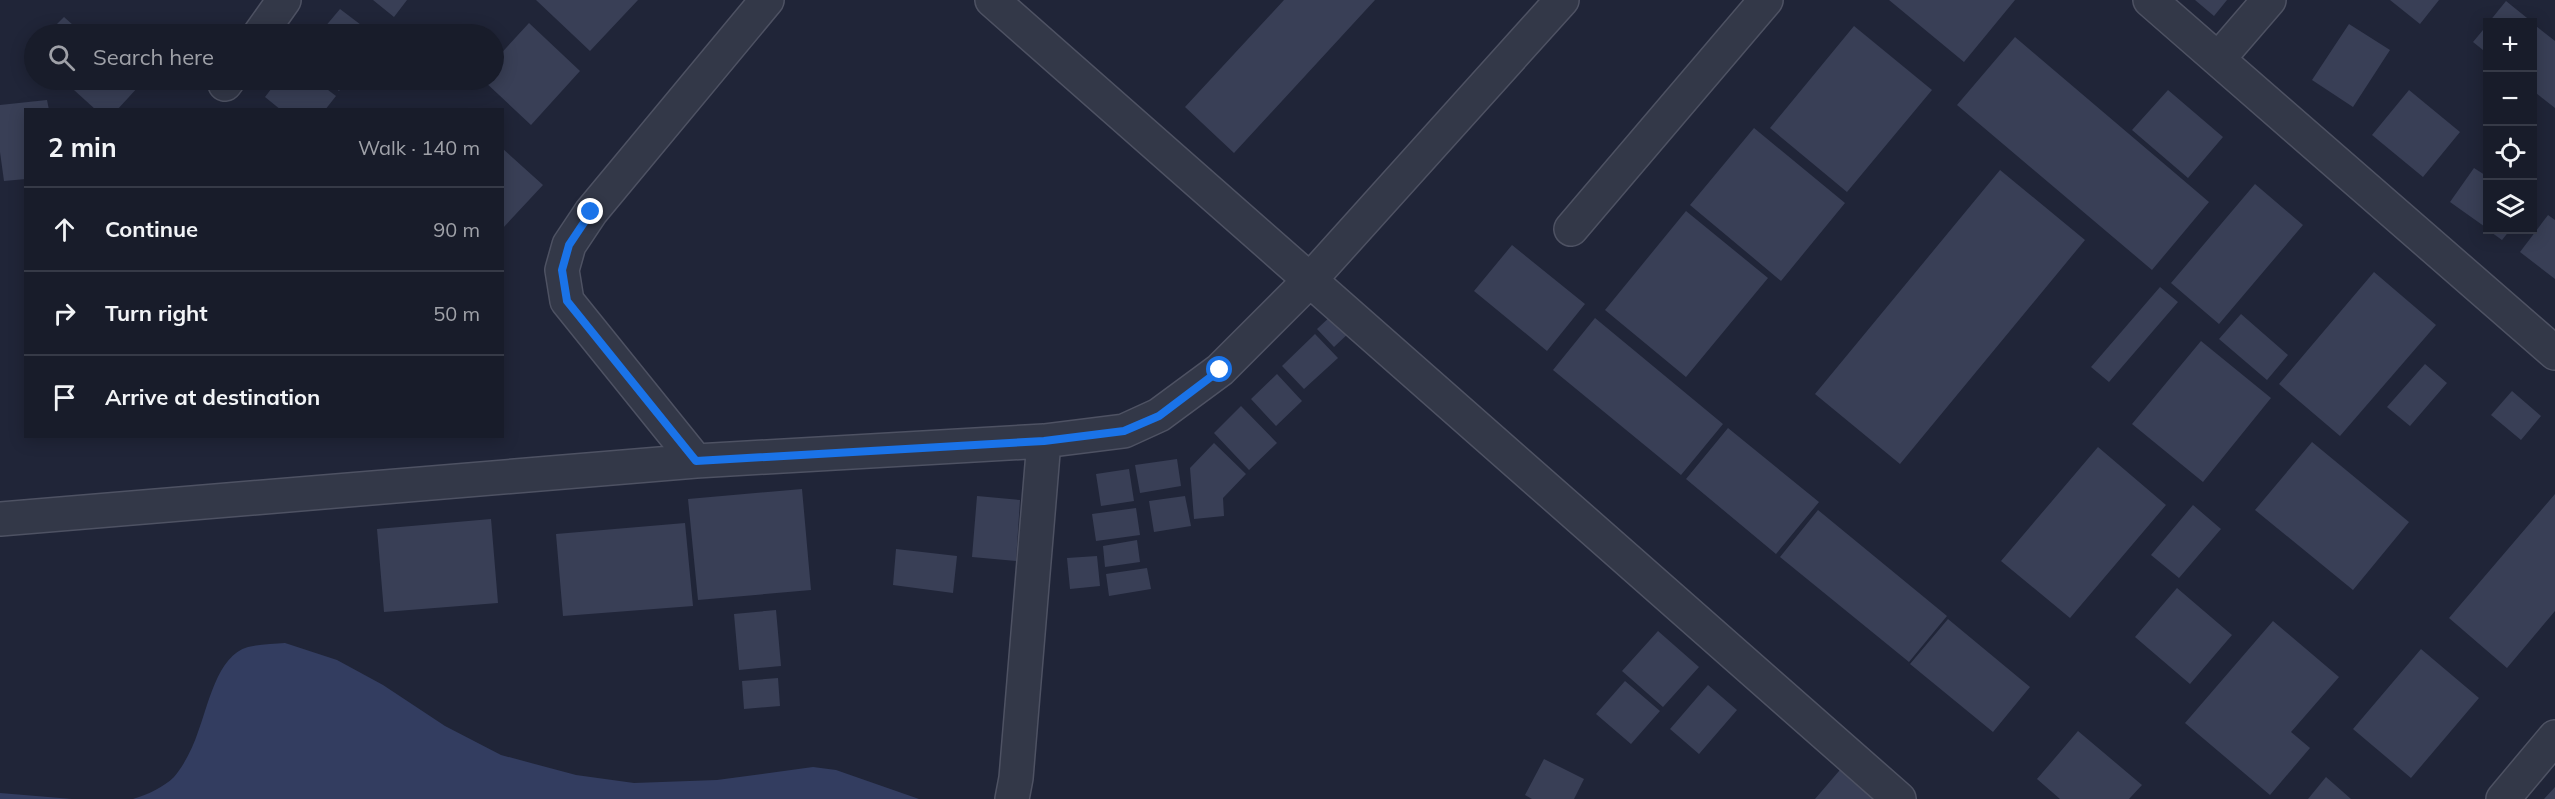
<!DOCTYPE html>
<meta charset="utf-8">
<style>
:root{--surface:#181c2a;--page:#212532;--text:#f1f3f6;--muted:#9fa1a8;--line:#363a47}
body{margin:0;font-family:Mulish,sans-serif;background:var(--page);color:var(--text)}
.controls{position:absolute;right:18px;top:18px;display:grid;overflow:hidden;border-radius:0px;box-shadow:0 3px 15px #0003}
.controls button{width:54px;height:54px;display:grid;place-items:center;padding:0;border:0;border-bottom:2px solid var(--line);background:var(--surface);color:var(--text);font:30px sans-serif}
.stop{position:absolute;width:18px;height:18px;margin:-14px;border:4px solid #1a73e8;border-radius:50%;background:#fff}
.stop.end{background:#1a73e8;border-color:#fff;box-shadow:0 2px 6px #0008}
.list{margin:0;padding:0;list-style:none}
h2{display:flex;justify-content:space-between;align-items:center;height:78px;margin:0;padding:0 24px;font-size:26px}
h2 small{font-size:20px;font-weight:400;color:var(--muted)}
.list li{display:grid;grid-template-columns:39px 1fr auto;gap:18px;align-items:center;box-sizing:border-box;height:84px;padding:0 24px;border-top:2px solid var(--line)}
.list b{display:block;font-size:22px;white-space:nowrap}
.list em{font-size:20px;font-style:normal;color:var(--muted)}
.icon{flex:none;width:33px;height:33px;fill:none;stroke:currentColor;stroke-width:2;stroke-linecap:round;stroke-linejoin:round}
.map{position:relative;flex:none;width:2555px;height:799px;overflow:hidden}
.search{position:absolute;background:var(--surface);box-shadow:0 3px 15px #0003;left:24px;top:24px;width:480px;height:66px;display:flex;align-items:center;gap:15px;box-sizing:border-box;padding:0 21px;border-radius:33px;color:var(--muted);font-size:22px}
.panel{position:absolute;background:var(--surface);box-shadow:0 3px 15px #0003;left:24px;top:108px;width:480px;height:330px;border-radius:0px}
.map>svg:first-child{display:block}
.water{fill:#333d60}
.building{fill:#393f56}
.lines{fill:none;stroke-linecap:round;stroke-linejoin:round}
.minor-casing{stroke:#4e5263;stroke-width:36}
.minor{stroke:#333848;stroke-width:33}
.route{stroke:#1a73e8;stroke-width:8}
</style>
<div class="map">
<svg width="2555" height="799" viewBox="0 0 2555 799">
<rect width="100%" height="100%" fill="#202538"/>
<!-- water -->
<path class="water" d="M285 643 337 660 383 685 445 726 501 755 576 775 634 783 717 780 813 767 836 770 919 799H133C147 795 164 787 174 777 185 764 193 747 198 732 208 707 217 655 248 647 260 644 274 644 285 643Z
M0 793 72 799H0Z"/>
<!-- building -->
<path class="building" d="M373 0H407L394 17Z
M536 0H638L590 51Z
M1284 0H1375L1234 153 1185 107Z
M1889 0H2015L1964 62Z
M2195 0H2227L2214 16Z
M2390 0H2439L2420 24Z
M2506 1 2532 22H2489Z
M340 9 373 34H319Z
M64 17 83 34H47Z
M529 23 580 71 531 125 483 80H494V61Z
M2532 23 2555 41V108L2532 90Z
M2349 24 2390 50 2353 107 2312 80Z
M2488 24V54L2473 42Z
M1854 26 1932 90 1847 192 1770 128Z
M2015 37 2209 202 2152 270 1957 105Z
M63 80H132L139 86 117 110H96Z
M278 80H315L336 96 325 110H281L265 97Z
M324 80H348L339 91Z
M2168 90 2223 137 2188 178 2132 130Z
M2409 90 2460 132 2423 177 2372 135Z
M47 100 49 110H26V179L4 181 0 152V105Z
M1754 128 1845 203 1781 281 1690 205Z
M502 148 543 185 502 229Z
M2474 168 2488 177V229L2450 202Z
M2000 170 2085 240 1900 464 1815 394Z
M2255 184 2303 225 2219 324 2171 283Z
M1686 211 1768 278 1686 377 1605 310Z
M2548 215 2555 220V279L2520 252Z
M2488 230H2510L2502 240Z
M1512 245 1585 304 1547 351 1474 291Z
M2374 272 2436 325 2340 436 2279 384Z
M2160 287 2178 302 2109 382 2091 367Z
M1334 313 1351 331 1334 347 1317 329Z
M2241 314 2288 355 2267 380 2219 339Z
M1595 318 1723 424 1681 475 1553 370Z
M1315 334 1338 358 1304 389 1282 366Z
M2201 341 2271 398 2203 482 2132 424Z
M2425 364 2447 383 2410 426 2387 407Z
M1277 374 1302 401 1276 426 1251 399Z
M2512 391 2541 416 2521 440 2491 415Z
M1241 406 1277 443 1249 470 1214 433Z
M1728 428 1819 502 1776 554 1686 479Z
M2312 442 2409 522 2353 590 2255 510Z
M1214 443 1246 474 1223 498 1224 516 1194 519 1190 468Z
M2098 447 2166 505 2070 618 2001 561Z
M1177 459 1181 486 1140 493 1135 465Z
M1129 469 1134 501 1101 506 1096 474Z
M802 489 811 590 698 600 688 499Z
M2555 494V611L2507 668 2449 618Z
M977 496 1020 500 1016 561 972 557Z
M1185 496 1191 526 1154 532 1149 501Z
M2193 505 2221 529 2179 578 2151 555Z
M1136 508 1140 535 1096 541 1092 514Z
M1818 510 1947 616 1909 662 1780 557Z
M491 519 498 603 384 612 377 529Z
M685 523 693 606 563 616 556 534Z
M1137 540 1140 562 1105 567 1103 546Z
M896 549 957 556 953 593 893 585Z
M1097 556 1100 586 1070 589 1067 558Z
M1147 568 1151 589 1109 596 1106 574Z
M2177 588 2232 635 2190 684 2135 637Z
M776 610 781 666 739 670 734 614Z
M1948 619 2030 687 1993 732 1910 664Z
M2273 621 2339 677 2291 732 2310 748 2270 795 2185 723Z
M1658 631 1699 667 1663 707 1622 671Z
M2421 649 2479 698 2411 778 2353 729Z
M778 678 780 706 744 709 742 681Z
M1625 681 1660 711 1631 744 1596 714Z
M1708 685 1737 710 1699 754 1670 729Z
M2078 731 2142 785 2129 799H2060L2037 779Z
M1544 759 1584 779 1574 799H1532L1525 795Z
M1845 764 1887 799H1815Z
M2326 777 2351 799H2308Z
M2555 787V799H2544Z"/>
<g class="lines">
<!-- minor casing -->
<g class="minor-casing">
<path id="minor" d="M992 0 1899 799
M2150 0 2555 353
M260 34 284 0
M2219 58 2269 0
M225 84 228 80
M1571 229 1766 0
M696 461 567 301 562 270 569 245 591 212 767 0
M0 519 696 461 1044 441 1124 431 1159 415 1220 370 1309 281 1562 0
M1012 799 1016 778 1044 441
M2503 799 2555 737"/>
</g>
<!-- minor -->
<use href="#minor" class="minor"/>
</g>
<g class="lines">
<!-- route -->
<path class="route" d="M591 212 569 245 562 270 567 301 696 461 1044 441 1124 431 1159 416 1220 370"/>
</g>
</svg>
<div class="controls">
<button>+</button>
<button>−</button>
<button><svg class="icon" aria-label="locate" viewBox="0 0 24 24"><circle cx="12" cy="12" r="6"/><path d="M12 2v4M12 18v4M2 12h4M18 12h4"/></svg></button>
<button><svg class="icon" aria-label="layers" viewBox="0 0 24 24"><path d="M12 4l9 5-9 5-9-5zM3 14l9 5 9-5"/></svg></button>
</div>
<div class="stop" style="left:1220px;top:370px"></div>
<div class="stop end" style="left:591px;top:212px"></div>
<div class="search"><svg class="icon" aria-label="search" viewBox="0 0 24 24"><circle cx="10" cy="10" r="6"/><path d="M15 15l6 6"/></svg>Search here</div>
<section class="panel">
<h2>2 min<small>Walk · 140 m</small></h2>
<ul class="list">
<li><svg class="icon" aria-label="ahead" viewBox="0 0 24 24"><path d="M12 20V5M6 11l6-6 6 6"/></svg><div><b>Continue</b></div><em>90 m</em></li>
<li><svg class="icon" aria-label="right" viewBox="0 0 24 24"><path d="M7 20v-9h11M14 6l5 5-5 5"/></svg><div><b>Turn right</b></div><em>50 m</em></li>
<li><svg class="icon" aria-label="arrive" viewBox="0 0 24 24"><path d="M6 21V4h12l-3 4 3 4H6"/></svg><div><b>Arrive at destination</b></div></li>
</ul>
</section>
</div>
